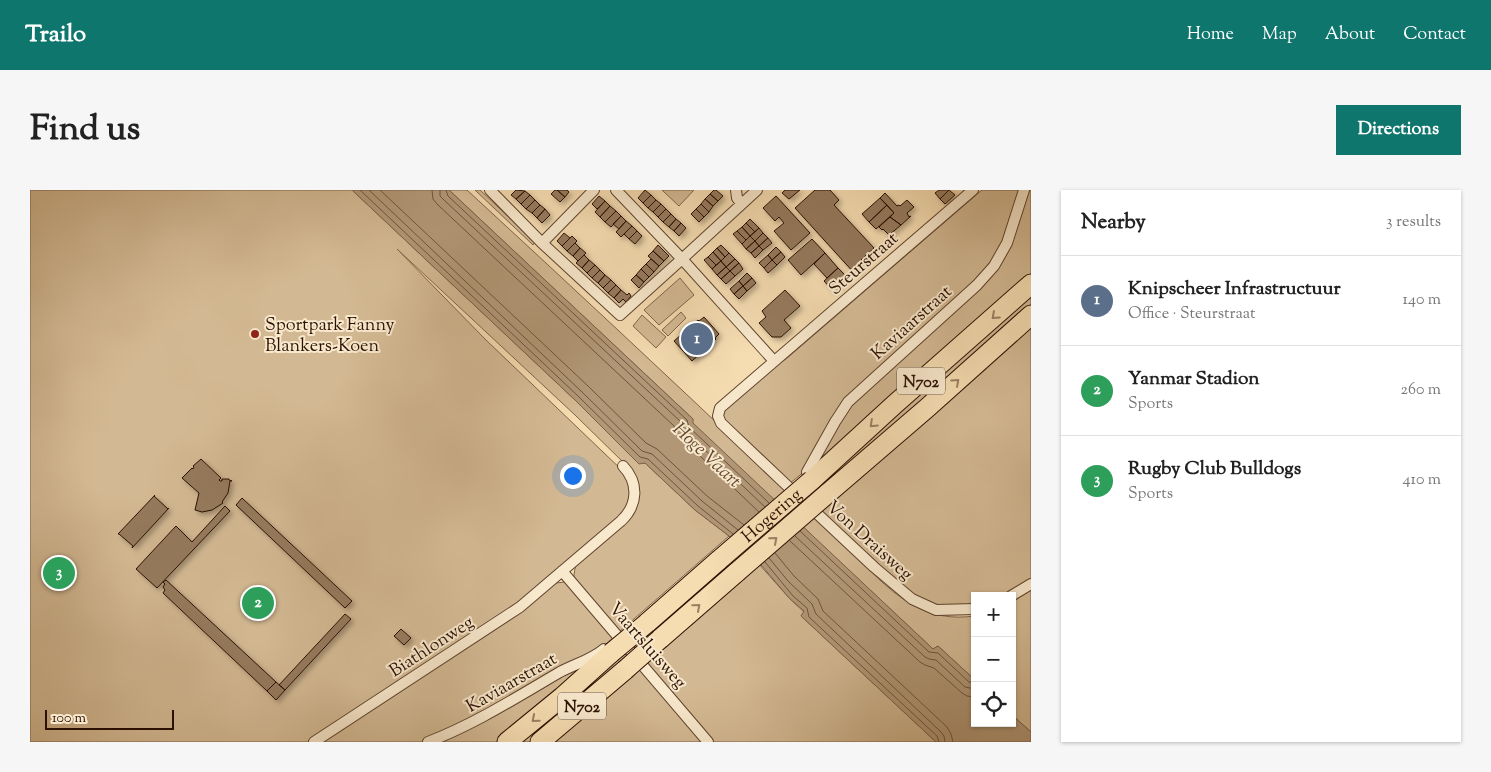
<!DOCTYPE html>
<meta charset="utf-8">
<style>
:root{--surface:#fff;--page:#f6f6f6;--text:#222;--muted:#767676;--line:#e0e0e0;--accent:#0f766e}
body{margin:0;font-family:"Sorts Mill Goudy",serif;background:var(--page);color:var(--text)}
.controls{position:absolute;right:15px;bottom:15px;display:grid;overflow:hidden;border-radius:0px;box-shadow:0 1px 4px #0004}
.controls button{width:45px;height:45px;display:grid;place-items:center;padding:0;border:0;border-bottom:1px solid var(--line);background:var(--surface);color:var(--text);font:25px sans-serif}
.scale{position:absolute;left:15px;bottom:12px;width:129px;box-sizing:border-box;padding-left:5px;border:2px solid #2c1002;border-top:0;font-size:14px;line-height:18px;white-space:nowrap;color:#2c1002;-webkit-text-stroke:4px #f8e8cc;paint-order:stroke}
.you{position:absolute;left:542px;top:285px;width:18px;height:18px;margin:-12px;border:4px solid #fff;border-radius:50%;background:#1a73e8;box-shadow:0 0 0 8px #1a73e833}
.badge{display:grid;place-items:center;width:32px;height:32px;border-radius:50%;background:var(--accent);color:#fff;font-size:16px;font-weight:700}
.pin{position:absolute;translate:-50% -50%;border:2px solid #fff;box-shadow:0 1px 5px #0006}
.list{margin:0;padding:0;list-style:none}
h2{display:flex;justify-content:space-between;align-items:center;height:65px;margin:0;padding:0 20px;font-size:21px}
h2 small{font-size:16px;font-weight:400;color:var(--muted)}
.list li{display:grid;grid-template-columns:32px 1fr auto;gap:15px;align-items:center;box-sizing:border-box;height:90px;padding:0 20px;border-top:1px solid var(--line)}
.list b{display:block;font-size:19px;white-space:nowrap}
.list p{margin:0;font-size:16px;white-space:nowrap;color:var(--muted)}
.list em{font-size:16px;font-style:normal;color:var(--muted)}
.icon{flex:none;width:28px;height:28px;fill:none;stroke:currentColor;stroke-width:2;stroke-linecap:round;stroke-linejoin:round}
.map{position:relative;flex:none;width:1001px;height:552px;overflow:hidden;border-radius:0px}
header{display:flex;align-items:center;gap:30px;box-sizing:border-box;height:70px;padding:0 25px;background:var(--accent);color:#fff}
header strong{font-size:24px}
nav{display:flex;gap:28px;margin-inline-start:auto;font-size:18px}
.intro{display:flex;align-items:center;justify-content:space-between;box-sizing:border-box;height:120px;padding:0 30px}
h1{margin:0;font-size:35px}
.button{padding:12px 22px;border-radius:0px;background:var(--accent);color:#fff;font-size:18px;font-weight:700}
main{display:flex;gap:30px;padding:0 30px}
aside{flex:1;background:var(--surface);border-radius:0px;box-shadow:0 1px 4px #0004}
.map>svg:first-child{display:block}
.green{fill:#d3b993;stroke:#80644a}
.water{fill:#b19776;stroke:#7c6148}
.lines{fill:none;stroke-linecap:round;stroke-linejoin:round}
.shore{stroke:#6e543c;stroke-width:1}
.building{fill:#957a5d;stroke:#2c1002;filter:url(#shadow)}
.street-casing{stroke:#5e432e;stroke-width:12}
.highway-casing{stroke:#2c1002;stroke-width:21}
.street{stroke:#f8e8cc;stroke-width:10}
.highway{stroke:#f5dcb1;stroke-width:19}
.highway-bridge-casing{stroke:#2c1002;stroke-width:21;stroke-linecap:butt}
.highway-bridge{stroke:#f5dcb1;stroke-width:19}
.oneway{stroke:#9b8062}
.poi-dot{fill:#8f2418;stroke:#f8e8cc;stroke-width:2}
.labels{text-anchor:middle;stroke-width:4;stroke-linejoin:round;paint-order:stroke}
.shield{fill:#f8e8cc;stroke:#69513f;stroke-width:1}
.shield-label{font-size:16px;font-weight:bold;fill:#2c1002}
.street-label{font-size:18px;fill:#2c1002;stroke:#f8e8cc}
.poi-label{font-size:18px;fill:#2c1002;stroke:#f8e8cc;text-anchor:start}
.water-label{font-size:19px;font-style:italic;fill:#614630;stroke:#f8e8cc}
</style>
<header>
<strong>Trailo</strong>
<nav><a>Home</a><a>Map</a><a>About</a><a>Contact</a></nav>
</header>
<div class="intro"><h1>Find us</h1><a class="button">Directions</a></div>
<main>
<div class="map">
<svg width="1001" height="552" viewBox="0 0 1001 552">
<defs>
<filter id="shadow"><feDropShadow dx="3" dy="3" stdDeviation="2.5" flood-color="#0004"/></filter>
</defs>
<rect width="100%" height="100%" fill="#f5dcb1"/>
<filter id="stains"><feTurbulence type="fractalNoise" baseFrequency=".004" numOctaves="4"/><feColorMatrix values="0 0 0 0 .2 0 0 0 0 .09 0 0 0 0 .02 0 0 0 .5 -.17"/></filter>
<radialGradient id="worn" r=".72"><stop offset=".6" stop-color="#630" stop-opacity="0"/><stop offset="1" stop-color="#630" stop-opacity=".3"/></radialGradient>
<!-- green -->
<path class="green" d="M0 0H322L545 210 609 273H615L665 320 699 346 589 442C581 432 547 395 544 387 544 383 545 378 546 375L607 315 596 275 545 225 367 59 456 150 596 284 601 299 596 321 489 414 278 552H0Z
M419 0H437C540 95 643 191 744 287 767 309 790 330 813 352 834 374 856 400 883 415 903 426 922 429 945 426V490L908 456 903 459 662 233 663 229Z
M445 0H450L505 52 503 55Z
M632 0H664L649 16Z
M952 0H990L970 58 957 81 819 205 775 281 759 294 694 232 692 225 693 222 741 178 756 169Z
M999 0H1001V88L778 286 816 221 963 84 974 69 985 40Z
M650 88 664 105 629 135 614 120Z
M1001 101V117L779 313 771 305Z
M651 122 656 128 638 146 632 140Z
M612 125 636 147 626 158 603 136Z
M1001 129V394L981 406H945V419L913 418 880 404 787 320Z
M712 358 720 365 607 463 600 455Z
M728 373 760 409 774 422 771 426 906 552H682L614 471Z
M535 392 584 447 566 463 483 508 398 550 393 552H291L449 450 497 417 526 393Z
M1001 400V542L982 525V412Z
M594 459 602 468 504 552H486Z
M556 474 470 552H408L545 477Z
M609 476 674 552H520Z"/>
<!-- water -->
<path class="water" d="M322 0H419L663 229V233L903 459 908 456 945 490V533H982V525L1001 542V552H906L771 426 774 421 760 409 732 376 699 346 665 320 615 273 609 274 545 210Z"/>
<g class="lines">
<!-- shore -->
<path class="shore" d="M330 0 548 206 610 267 618 269 668 316 703 344
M339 0 552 202 612 261 622 264 672 311 708 340
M350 0 558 196 616 253 627 259 677 306 714 335
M402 0 403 9 408 15 644 236 649 246 729 322
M410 0V6L414 10 651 232 655 241 735 317
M416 0 418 6 657 230 659 237 739 313
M770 341 899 462 908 463 939 492 945 493
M765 346 895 467 899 469 906 470 935 497 945 499
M760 351 890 472 895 475 904 478 932 503 937 506 945 507
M745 363 764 386 788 409 793 421 917 537 921 544 923 552
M739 368 758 391 782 414 786 424 911 542 914 546 915 552
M735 372 763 406 777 418 779 427 907 546 909 552"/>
</g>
<!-- building -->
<path class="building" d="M486 0 495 1 486 9 481 5Z
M525 0H527L535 7 530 12 521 4Z
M527 0H537L539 2 535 7Z
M615 0 621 5 613 13 608 8Z
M684 0H686L693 6 688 11 680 4Z
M755 0H770L759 9 752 3Z
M785 0H800L809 10 804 15 844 58 831 70 833 72 829 75 830 79 825 84 765 18Z
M909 0H919L910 9 905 3Z
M919 0 925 5 915 14 910 9Z
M495 1 500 5 491 14 486 9Z
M855 3 867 16 869 15 870 16 877 10 884 17 877 23 879 27 881 26 871 35 860 27 864 23 850 8Z
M680 4 688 11 683 16 675 9Z
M500 5 505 10 496 19 491 14Z
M621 5 626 10 618 18 613 13Z
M569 6 575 11 567 19 562 14Z
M746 6 780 43 761 60 744 41 754 33 749 27 745 31 733 18Z
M850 8 857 15 839 32 832 24Z
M675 9 683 16 679 22 671 14Z
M505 10 510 15 502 23 496 19Z
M626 10 631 14 623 22 618 18Z
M575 11 580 16 570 27 565 22Z
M631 14 636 19 628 27 623 22Z
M671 14 679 22 674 27 666 19Z
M510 15 515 19 507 28 502 23Z
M857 15 864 23 846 39 839 32Z
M580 16 586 21 575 32 570 27Z
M515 19 520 25 512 33 507 28Z
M636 19 641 24 633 32 628 27Z
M666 19 674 27 669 32 661 24Z
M586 21 591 26 581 37 575 32Z
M641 24 646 29 639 37 633 32Z
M591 26 596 31 589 39 583 34Z
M860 27 871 35 859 45 853 39 852 40 849 37Z
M646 29 651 33 644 41 639 37Z
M720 29 729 38 725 42 716 33Z
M596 31 602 36 591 47 586 42Z
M651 33 656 38 649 46 644 41Z
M716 33 725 42 720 46 712 37Z
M602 36 607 41 599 49 594 44Z
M712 37 720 46 716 50 707 41Z
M729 38 733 43 725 51 720 46Z
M607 41 612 46 605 54 599 49Z
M707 41 716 50 712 54 703 44Z
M534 43 540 48 532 56 527 51Z
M733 43 738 48 729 56 725 51Z
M542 46 547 51 537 61 532 56Z
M720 46 725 51 716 59 712 54Z
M738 48 742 53 733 60 729 56Z
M782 49 795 63 771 85 758 70Z
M725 51 729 56 721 63 716 59Z
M545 53 550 58 543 66 537 61Z
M628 55 639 66 634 71 623 61Z
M691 55 699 63 695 67 687 58Z
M729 56 733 60 725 68 721 63Z
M746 57 751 62 742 70 738 65Z
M550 58 556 63 548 71 543 66Z
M687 58 695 67 691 71 683 62Z
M623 61 634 71 629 76 618 66Z
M683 62 691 71 686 75 678 67Z
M751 62 755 67 747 75 742 70Z
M699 63 705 69 696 77 691 71Z
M795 63 808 78 797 88 784 74Z
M554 65 559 70 552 78 546 73Z
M738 65 742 70 734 78 729 73Z
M678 67 686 75 682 79 674 70Z
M621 69 629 76 624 82 616 74Z
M705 69 709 73 700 81 696 77Z
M559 70 565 75 557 83 552 78Z
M742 70 747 75 738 83 734 78Z
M691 71 696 77 687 85 682 79Z
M709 73 713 79 705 86 700 81Z
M616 74 624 82 619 87 611 79Z
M565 75 570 80 562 88 557 83Z
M696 77 700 81 691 89 687 85Z
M808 78 818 88 803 101 794 91Z
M611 79 619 87 614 92 606 85Z
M570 80 575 85 568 93 562 88Z
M700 81 705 86 696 94 691 89Z
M717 83 722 88 713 96 709 91Z
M575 85 581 90 573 98 568 93Z
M606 85 614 92 609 98 601 90Z
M722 88 726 93 717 101 713 96Z
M581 90 586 95 578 103 573 98Z
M709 91 713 96 704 104 700 99Z
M586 95 591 100 584 108 578 103Z
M713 96 717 101 709 109 704 104Z
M591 100 597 105 599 103 601 106 596 112 593 109 589 113 584 108Z
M755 100 770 116 754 130 761 138 751 147H742L729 133 736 127 732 121Z
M674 127 689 144 685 148 686 149 662 171 644 151 668 130 669 131Z
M171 269 191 288 189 290 190 291H192V289H199V290L202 291H200L198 303 192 312 193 313 182 320 172 322 165 320 169 303 152 288 162 278 163 279 164 277 163 276Z
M125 305 124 306 138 319 139 318 102 358 103 356 89 344H88Z
M212 308 322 411 315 418 206 315Z
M195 316 200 321 127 398 106 379 146 336 162 352Z
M136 390 246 492 237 501 133 403 135 400 133 397 135 394 133 392Z
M315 424 321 429 255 500 249 495Z
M371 439 381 448 374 455 364 446Z
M246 492 255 500 246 510 237 501Z"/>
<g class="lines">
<!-- street casing -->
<g class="street-casing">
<path id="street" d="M460 0 512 53 564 0
M706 0 707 8 712 14
M727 0 652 69 744 171
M512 53 590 125 652 69 586 0
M777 282 805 232 818 212 947 95 964 76 977 53 994 0
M768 306 691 233 688 226 690 218 943 0
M779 316 844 377 882 409 906 420 945 419
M532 381 678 552
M981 406 1001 394
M284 552 490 417 591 331C608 315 609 293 593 276
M398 552C445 534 487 507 530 482 545 474 561 470 574 459"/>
</g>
<!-- highway casing -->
<g class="highway-casing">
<path id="highway" d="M782 290 865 214 1001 94
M797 304 897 218 1001 125
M617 433 689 370
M630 449 707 382
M477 552 532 507 581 463
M510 552 595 480"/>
</g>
<!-- street -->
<use href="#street" class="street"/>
<!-- highway -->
<use href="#highway" class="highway"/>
<!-- highway-bridge casing -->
<g class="highway-bridge-casing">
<g id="highway-bridge">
<path id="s1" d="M689 370 782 290"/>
<path d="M707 382 797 304"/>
<path d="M581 463 617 433"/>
<path d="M595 480 630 449"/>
</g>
</g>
<!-- highway-bridge -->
<use href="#highway-bridge" class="highway-bridge"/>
</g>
<!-- one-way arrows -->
<defs><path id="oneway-chevron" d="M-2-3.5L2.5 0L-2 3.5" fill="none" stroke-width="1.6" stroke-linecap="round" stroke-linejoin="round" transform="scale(1.25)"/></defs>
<g class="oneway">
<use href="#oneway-chevron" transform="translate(965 126) rotate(138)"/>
<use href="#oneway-chevron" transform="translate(926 192) rotate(-42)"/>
<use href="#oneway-chevron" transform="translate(843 234) rotate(137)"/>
<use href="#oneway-chevron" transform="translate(744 350) rotate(-41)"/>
<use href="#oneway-chevron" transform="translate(667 417) rotate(-41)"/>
<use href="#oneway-chevron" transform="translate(505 529) rotate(140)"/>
</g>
<!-- markers -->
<circle class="poi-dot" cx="225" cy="144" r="5"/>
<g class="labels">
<!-- shield labels -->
<g class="shield">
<rect x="867" y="177.5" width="48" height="27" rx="4"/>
<rect x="528" y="502.5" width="48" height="27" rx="4"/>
</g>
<g class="shield-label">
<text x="891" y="197">N702</text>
<text x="552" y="522">N702</text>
</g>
<!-- street labels -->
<g class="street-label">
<text transform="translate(833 73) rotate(-41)" y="6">Steurstraat</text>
<text transform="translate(881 132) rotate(-42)" y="6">Kaviaarstraat</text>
<text dy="6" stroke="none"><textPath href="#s1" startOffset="69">Hogering</textPath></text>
<text transform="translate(840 350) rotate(42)" y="6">Von Draisweg</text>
<text transform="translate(618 455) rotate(49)" y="6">Vaartsluisweg</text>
<text transform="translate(401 456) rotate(-33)" y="6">Biathlonweg</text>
<text transform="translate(481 492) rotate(-30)" y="6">Kaviaarstraat</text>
</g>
<!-- poi labels -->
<g class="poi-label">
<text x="235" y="140">Sportpark Fanny<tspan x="235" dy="21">Blankers-Koen</tspan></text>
</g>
<!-- water labels -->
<g class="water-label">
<text transform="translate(678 264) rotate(43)" y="7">Hoge Vaart</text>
</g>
</g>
<rect width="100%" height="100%" filter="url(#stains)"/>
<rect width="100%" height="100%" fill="url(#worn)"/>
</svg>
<div class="controls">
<button>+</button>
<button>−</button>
<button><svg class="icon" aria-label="locate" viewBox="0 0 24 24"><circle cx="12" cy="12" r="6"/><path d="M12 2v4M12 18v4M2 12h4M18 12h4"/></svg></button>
</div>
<div class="scale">100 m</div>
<div class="you"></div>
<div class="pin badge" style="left:667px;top:149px;background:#5c6f8a">1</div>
<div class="pin badge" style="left:228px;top:413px;background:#2e9e5b">2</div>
<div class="pin badge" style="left:29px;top:383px;background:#2e9e5b">3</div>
</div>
<aside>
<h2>Nearby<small>3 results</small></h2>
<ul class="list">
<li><span class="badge" style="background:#5c6f8a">1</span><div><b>Knipscheer Infrastructuur</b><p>Office · Steurstraat</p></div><em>140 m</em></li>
<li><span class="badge" style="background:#2e9e5b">2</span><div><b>Yanmar Stadion</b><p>Sports</p></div><em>260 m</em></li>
<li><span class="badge" style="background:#2e9e5b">3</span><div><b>Rugby Club Bulldogs</b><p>Sports</p></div><em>410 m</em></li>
</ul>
</aside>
</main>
